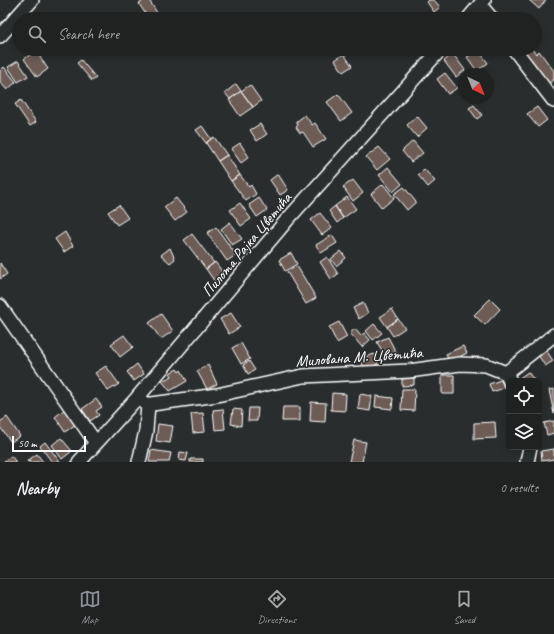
<!DOCTYPE html>
<meta charset="utf-8">
<style>
:root{--surface:#202222;--page:#2d2f2f;--text:#f1f3f6;--muted:#a2a4a5;--line:#3d3f40;--accent:#8c9099}
body{margin:0;font-family:Caveat,sans-serif;background:var(--page);color:var(--text)}
.controls{position:absolute;right:12px;bottom:12px;display:grid;overflow:hidden;border-radius:6px;box-shadow:0 2px 6px #0003}
.controls button{width:36px;height:36px;display:grid;place-items:center;padding:0;border:0;border-bottom:1px solid var(--line);background:var(--surface);color:var(--text);font:20px sans-serif}
.compass{position:absolute;left:458px;top:68px;width:36px;height:36px;border-radius:50%;background:var(--surface);box-shadow:0 2px 6px #0003;rotate:137deg}
.scale{position:absolute;left:12px;bottom:10px;width:74px;box-sizing:border-box;padding-left:4px;border:2px solid #fff;border-top:0;font-size:11px;line-height:14px;white-space:nowrap;color:#fff;-webkit-text-stroke:3px #2a2d2e;paint-order:stroke}
.list{margin:0;padding:0;list-style:none}
h2{display:flex;justify-content:space-between;align-items:center;height:52px;margin:0;padding:0 16px;font-size:17px}
h2 small{font-size:13px;font-weight:400;color:var(--muted)}
.icon{flex:none;width:22px;height:22px;fill:none;stroke:currentColor;stroke-width:2;stroke-linecap:round;stroke-linejoin:round}
.map{position:relative;flex:none;width:554px;height:462px;overflow:hidden}
.search{position:absolute;background:var(--surface);box-shadow:0 2px 6px #0003;left:12px;right:12px;top:12px;height:44px;display:flex;align-items:center;gap:10px;box-sizing:border-box;padding:0 14px;border-radius:22px;color:var(--muted);font-size:15px}
.sheet{height:116px;background:var(--surface)}
nav{display:flex;justify-content:space-around;align-items:center;box-sizing:border-box;height:56px;border-top:1px solid var(--line);background:var(--surface);font-size:11px;color:var(--muted)}
nav a{display:grid;justify-items:center;gap:2px}
nav .on{color:var(--accent)}
.map>svg:first-child{display:block}
.building{fill:#6c5b54;stroke:#fff}
.lines{fill:none;stroke-linecap:round;stroke-linejoin:round}
.minor-casing{stroke:#fff;stroke-width:16}
.minor{stroke:#2a2d2e;stroke-width:13}
.labels{text-anchor:middle;stroke-width:3;stroke-linejoin:round;paint-order:stroke}
.street-label{font-size:16px;fill:#fff;stroke:#2a2d2e}
</style>
<div class="map">
<svg width="554" height="462" viewBox="0 0 554 462">
<rect width="100%" height="100%" fill="#2a2d2e"/>
<filter id="ink" filterUnits="userSpaceOnUse"><feTurbulence type="fractalNoise" baseFrequency=".025" numOctaves="2"/><feDisplacementMap in="SourceGraphic" scale="8" xChannelSelector="R" yChannelSelector="G"/><feConvolveMatrix kernelMatrix="1 2 1 2 8 2 1 2 1" color-interpolation-filters="sRGB"/></filter>
<g filter="url(#ink)">
<!-- building -->
<path class="building" d="M141 0H149L159 16 154 19H149L139 4 142 2Z
M429 0H434L440 7 434 12 427 2Z
M529 0H546L539 9Z
M37 49H51L45 56Z
M525 49H532L536 54 539 51 554 71V79L547 85 521 52Z
M478 50 488 63 477 71 467 57Z
M36 51 48 69 37 77 24 59Z
M344 54 352 66 343 72 335 60Z
M453 54 465 70 456 77 444 61Z
M81 60 96 78 92 81 77 63Z
M18 61 28 76 18 82 8 67Z
M4 67 16 82 7 90 0 82V71Z
M445 73 457 88 448 94 437 79Z
M236 84 241 91 230 99 225 93Z
M250 85 261 101 253 107 241 91Z
M241 91 253 107 240 116 229 100Z
M338 94 352 113 341 121 327 102Z
M21 100 36 122 30 126 15 104Z
M474 105 482 115 477 119 469 108Z
M537 107 547 120 538 127 527 114Z
M305 115 312 125 315 123 326 139 313 147 303 132 300 133 296 127 298 125 296 122Z
M417 116 427 128 417 137 407 125Z
M260 124 267 134 257 141 250 130Z
M202 126 211 139 206 143 196 130Z
M214 137 227 155 218 161 206 143Z
M413 141 423 153 411 162 402 151Z
M240 143 249 157 241 163 231 149Z
M379 147 390 159 377 170 366 157Z
M227 155 240 175 231 181 218 161Z
M388 167 402 184 393 192 379 175Z
M424 169 435 181 428 187 418 175Z
M278 174 288 190 280 195 270 180Z
M240 175 249 187 251 185 256 194 246 201 231 181Z
M353 180 363 193 353 201 343 187Z
M383 184 394 198 382 208 371 194Z
M404 187 416 202 407 210 394 194Z
M347 197 356 209 343 218 335 206Z
M176 198 187 212 175 221 164 207Z
M259 198 267 210 257 217 249 205Z
M240 203 251 219 241 226 230 210Z
M119 205 128 218 117 225 108 212Z
M335 206 343 218 337 223 329 211Z
M320 213 332 228 322 235 311 220Z
M230 222 242 239 232 245 221 229Z
M216 227 236 255 227 261 207 233Z
M65 232 73 246 64 252 55 239Z
M192 234 214 263 206 269 184 240Z
M332 235 337 243 321 253 316 245Z
M170 248 175 259 170 263 161 255Z
M341 251 346 258 336 266 331 259Z
M291 253 297 264 285 271 279 260Z
M327 257 338 274 331 279 320 262Z
M215 262 225 275 215 282 206 269Z
M0 263 7 274 0 279Z
M297 266 316 298 306 304 287 272Z
M490 299 500 309 485 325 474 315Z
M363 303 368 313 359 319 353 308Z
M392 309 398 319 387 327 380 317Z
M231 313 240 327 229 334 220 319Z
M161 314 173 331 161 339 149 323Z
M398 319 405 328 393 336 387 327Z
M339 322 347 337 337 343 329 327Z
M374 324 382 333 373 340 366 331Z
M355 329 361 336 364 333 370 340 362 347 350 333Z
M124 335 133 347 120 357 111 344Z
M388 337 397 354 387 359 377 342Z
M241 343 250 359 241 364 232 348Z
M463 346 467 353 449 362 446 354Z
M545 348 553 361 545 366 537 353Z
M375 354 378 364 364 369 361 358Z
M249 361 255 370 248 374 243 365Z
M137 364 144 374 134 381 127 372Z
M208 365 217 384 207 389 197 371Z
M106 366 119 384 108 391 95 373Z
M177 369 179 372 181 370 187 381 170 391 162 381 172 376 170 373Z
M528 372 534 380 520 381 518 379Z
M442 375H454V394H442Z
M414 378V385L402 386V379Z
M501 380 504 388 492 392 489 384Z
M402 389H415L414 411 401 410Z
M554 389V414L549 390Z
M332 393 346 394 345 411 331 410Z
M360 394 372 396 370 411 358 409Z
M376 396 393 398 392 409 375 407Z
M96 399 102 407 96 411 99 415 90 421 82 409Z
M311 402 326 403 325 422 310 421Z
M283 407H300V421H282Z
M249 408H258L257 421H248Z
M65 409 76 424 65 432 55 417Z
M223 409 225 429 215 430 213 410Z
M233 409 242 410 241 426 231 424Z
M203 413 205 432 193 433 191 414Z
M7 417 20 436 11 442 0 427V422Z
M554 421V433L547 435 544 423Z
M495 422 496 438 474 439V423Z
M158 424 173 426 170 443 156 441Z
M61 438 72 451 62 459 52 445Z
M354 440 366 442 362 462H349Z
M45 442 60 462H52L40 446Z
M554 449V459L542 461 541 451Z
M151 450 171 453 169 462H149Z
M180 452 188 453 186 461 179 460Z
M37 454 43 462H28L27 461Z
M11 456 16 462H3Z
M190 459H203V462H190Z"/>
<g class="lines">
<!-- minor casing -->
<g class="minor-casing">
<path id="minor" d="M480 5 492 19
M468 19 484 0
M0 36 32 0
M514 49 554 101
M0 306 96 443
M506 373 554 335
M137 398 146 404H152L217 395 303 376 409 371 460 364 486 365 506 373 510 381
M79 462 137 398 287 220 441 49
M139 462 146 431 148 404
M527 462 530 447"/>
</g>
<!-- minor -->
<use href="#minor" class="minor"/>
</g>
</g>
<g class="labels">
<!-- street labels -->
<g class="street-label">
<text transform="translate(246 244) rotate(-50)" y="6">Пилота Рајка Цветића</text>
<text transform="translate(359 356) rotate(-4)" y="6">Милована М. Цветића</text>
</g>
</g>
</svg>
<div class="controls">
<button><svg class="icon" aria-label="locate" viewBox="0 0 24 24"><circle cx="12" cy="12" r="6"/><path d="M12 2v4M12 18v4M2 12h4M18 12h4"/></svg></button>
<button><svg class="icon" aria-label="layers" viewBox="0 0 24 24"><path d="M12 4l9 5-9 5-9-5zM3 14l9 5 9-5"/></svg></button>
</div>
<svg class="compass" viewBox="-18 -18 36 36"><path d="M0-13l5 13h-10z" fill="#e53935"/><path d="M0 13l5-13h-10z" fill="#a2a4a5"/></svg>
<div class="scale">50 m</div>
<div class="search"><svg class="icon" aria-label="search" viewBox="0 0 24 24"><circle cx="10" cy="10" r="6"/><path d="M15 15l6 6"/></svg>Search here</div>
</div>
<section class="sheet">
<h2>Nearby<small>0 results</small></h2>
<ul class="list">
</ul>
</section>
<nav>
<a class="on"><svg class="icon" aria-label="map" viewBox="0 0 24 24"><path d="M3 6l6-2 6 2 6-2v14l-6 2-6-2-6 2zM9 4v14M15 6v14"/></svg>Map</a>
<a><svg class="icon" aria-label="directions" viewBox="0 0 24 24"><path d="M12 3l9 9-9 9-9-9zM9 14v-3h6M13 9l2 2-2 2"/></svg>Directions</a>
<a><svg class="icon" aria-label="saved" viewBox="0 0 24 24"><path d="M7 4h10v16l-5-4-5 4z"/></svg>Saved</a>
</nav>
